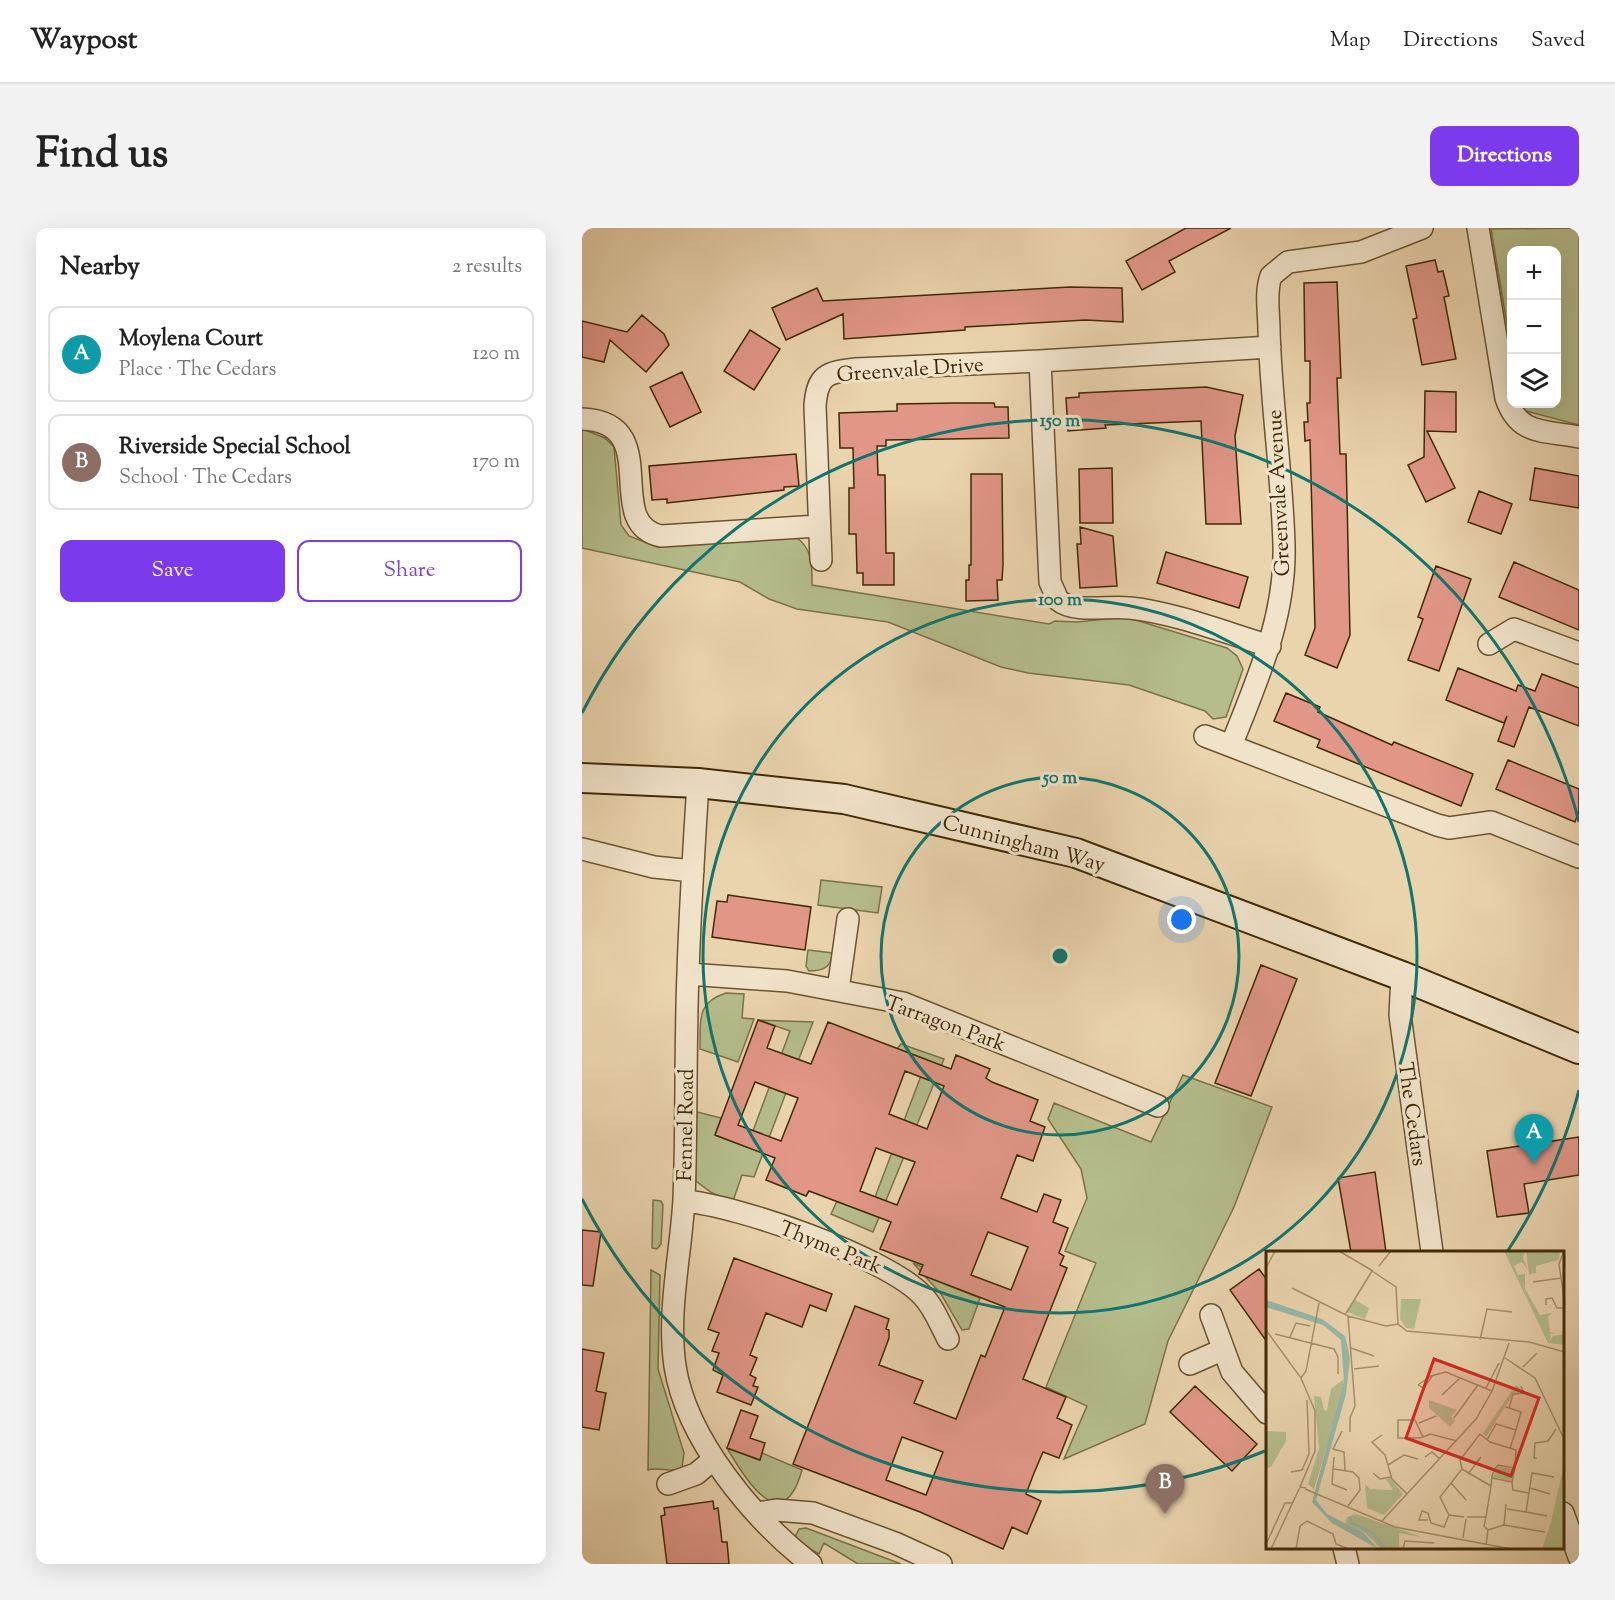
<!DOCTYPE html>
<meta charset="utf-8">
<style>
:root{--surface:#fff;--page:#f2f2f2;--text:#222;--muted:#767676;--line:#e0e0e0;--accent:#7c3aed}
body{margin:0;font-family:"Sorts Mill Goudy",serif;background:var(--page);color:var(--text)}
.controls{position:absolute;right:18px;top:18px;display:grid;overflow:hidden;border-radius:12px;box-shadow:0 6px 24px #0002}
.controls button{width:54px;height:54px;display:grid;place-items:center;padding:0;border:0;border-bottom:2px solid var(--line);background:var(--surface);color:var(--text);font:30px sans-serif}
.you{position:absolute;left:600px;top:692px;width:21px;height:21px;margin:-15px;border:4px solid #fff;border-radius:50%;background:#1a73e8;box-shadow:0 0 0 9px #1a73e833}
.badge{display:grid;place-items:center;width:39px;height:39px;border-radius:50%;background:var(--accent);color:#fff;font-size:20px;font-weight:700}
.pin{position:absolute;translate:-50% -50px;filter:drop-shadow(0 2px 3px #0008)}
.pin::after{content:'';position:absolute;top:32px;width:21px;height:18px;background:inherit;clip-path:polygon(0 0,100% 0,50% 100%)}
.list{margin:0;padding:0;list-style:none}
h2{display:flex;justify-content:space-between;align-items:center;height:78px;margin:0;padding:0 24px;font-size:26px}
h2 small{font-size:20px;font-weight:400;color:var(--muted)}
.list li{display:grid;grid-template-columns:39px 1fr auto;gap:18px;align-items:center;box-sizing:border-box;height:96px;margin:0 12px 12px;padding:0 12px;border:2px solid var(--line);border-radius:12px}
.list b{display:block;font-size:22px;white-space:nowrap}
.list p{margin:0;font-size:20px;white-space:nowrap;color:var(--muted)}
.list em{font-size:20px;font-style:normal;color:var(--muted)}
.actions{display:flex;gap:12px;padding:18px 24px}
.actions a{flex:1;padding:14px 0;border:2px solid var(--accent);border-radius:12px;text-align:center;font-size:21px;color:var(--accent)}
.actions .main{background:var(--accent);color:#fff}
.icon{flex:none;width:33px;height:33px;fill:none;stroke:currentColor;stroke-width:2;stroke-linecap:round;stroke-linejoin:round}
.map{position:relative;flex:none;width:997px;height:1336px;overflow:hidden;border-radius:12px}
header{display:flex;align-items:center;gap:36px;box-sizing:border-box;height:84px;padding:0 30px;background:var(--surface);border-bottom:2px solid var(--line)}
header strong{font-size:28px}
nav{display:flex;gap:33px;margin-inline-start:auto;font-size:21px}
.intro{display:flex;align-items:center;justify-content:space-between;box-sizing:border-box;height:144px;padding:0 36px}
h1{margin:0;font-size:42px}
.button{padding:15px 27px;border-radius:12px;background:var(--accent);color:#fff;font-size:21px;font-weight:700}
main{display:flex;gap:36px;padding:0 36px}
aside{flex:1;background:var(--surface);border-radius:12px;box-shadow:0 6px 24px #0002}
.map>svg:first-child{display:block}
.green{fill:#b5bd8c;stroke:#7a7348;stroke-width:1.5}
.building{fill:#e19688;stroke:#402905;stroke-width:1.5;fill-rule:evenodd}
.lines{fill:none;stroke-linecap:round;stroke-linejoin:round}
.street-casing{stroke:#6a542f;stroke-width:24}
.secondary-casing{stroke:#402905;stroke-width:32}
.street{stroke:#f1e3ca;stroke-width:21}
.secondary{stroke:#f1e3ca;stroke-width:28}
.ring{fill:none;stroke:#0f766e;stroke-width:3}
.labels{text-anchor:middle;stroke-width:6;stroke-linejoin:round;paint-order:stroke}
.street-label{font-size:21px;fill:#402905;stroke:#f1e3ca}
.inset-river{fill:none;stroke:#98b8a9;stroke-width:3}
.inset-road{fill:none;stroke:#a6906a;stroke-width:1.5}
.view{fill:#d62828;fill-opacity:0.15;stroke:#d62828;stroke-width:3}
.inset-edge{fill:none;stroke:#402905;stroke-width:3}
.centre{fill:#0f766e;stroke:#f1e3ca;stroke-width:3}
.ring-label{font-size:18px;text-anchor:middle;font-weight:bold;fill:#0f766e;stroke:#f1e3ca;stroke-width:6;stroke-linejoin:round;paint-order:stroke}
</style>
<header>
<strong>Waypost</strong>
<nav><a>Map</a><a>Directions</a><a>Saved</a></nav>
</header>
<div class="intro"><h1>Find us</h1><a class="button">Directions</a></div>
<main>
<aside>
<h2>Nearby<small>2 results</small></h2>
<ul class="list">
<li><span class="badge" style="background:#0f9aa8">A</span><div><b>Moylena Court</b><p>Place · The Cedars</p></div><em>120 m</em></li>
<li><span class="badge" style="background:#8d6e63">B</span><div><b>Riverside Special School</b><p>School · The Cedars</p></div><em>170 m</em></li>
</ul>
<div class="actions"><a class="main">Save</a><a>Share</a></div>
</aside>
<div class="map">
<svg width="997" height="1336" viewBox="0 0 997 1336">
<rect width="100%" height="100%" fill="#ead4ae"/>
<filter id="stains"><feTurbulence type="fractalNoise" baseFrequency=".00333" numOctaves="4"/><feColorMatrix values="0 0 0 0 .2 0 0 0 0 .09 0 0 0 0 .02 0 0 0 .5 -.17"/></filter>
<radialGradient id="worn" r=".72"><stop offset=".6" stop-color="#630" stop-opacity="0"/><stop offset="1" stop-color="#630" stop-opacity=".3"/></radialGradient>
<!-- green -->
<path class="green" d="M997 0V197L940 182 939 176H975V22H930L929 121 909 1Z
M0 201 23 210 32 219 39 297 47 308 75 319 109 315 215 310C231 321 230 340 230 357L467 396 473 393 495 394 544 389 645 420 655 428 661 441 644 489 631 491 623 483 547 457 446 445 419 439 306 394 215 381 187 371 158 354 0 320Z
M239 652 300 659 296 685 236 677Z
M226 722 251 725C249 740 240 743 227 743L224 738Z
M144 765 162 766 160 790 172 791 156 834 118 821C119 793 113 775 144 765Z
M176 792 231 794 172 949 160 947 151 973 130 965 114 953 112 929 115 884 139 890 133 907 165 919 208 803Z
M319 816 362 831 291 1004 249 986 255 973 287 985 345 832 315 821Z
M601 847 690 879 652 979 586 1113 563 1196 482 1231 505 1178 464 1159 514 1035 483 1023 505 970 499 941 466 891 472 875 569 914Z
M71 972 79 973 81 977 79 1016 75 1021 70 1020Z
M331 1035 365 1050 363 1056 398 1070 387 1101 380 1102 359 1066Z
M69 1042 78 1047 76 1141 102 1225 100 1240C90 1246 77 1238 66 1242Z
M145 1220 177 1232 180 1225 220 1242C200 1312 164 1252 145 1220Z
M224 1300 319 1336H276L242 1315 237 1326 216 1314 213 1309 217 1301Z"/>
<!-- building -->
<path class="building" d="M604 0H649L587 33 593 44 560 62 544 33Z
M853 32 856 44 861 43 867 68 862 69 874 131 840 137 831 91 835 90 824 38Z
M755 54 759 150H755L758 226H764L768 407 755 440 723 427 733 400 728 212 723 213 722 194H726L725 175H728V133H723L722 55Z
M488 59 540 60 541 94 504 92 383 99V102L262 111 261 86 204 112 190 80 235 60 241 73Z
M60 87 82 106 87 117 64 144 28 112 22 134 0 129V93L45 104Z
M168 102 198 121 172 162 142 143Z
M100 144 119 184 88 199 68 159Z
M624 159 661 167 653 208 659 296H624L619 193 523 197 524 200 486 203 484 170 497 169V165Z
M843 163 874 164V204L845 203 873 260 844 274 826 237 842 229Z
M373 175H412L413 179H426L427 210 304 212V218H295L296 247H303L304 325H312V357H281V345H275L274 306H267V260H272L271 220H258L257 185 315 183V176Z
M214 226 217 258 202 259V262L85 275V271L70 272 67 238Z
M530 240 531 295H498L497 241Z
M953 240 997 248V280L948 272Z
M389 246H420L421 337 420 352H415L416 372 384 373V352H387V337H389Z
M897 263 930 276 919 306 886 294Z
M498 299 531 308 535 358 498 360 495 316H499Z
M584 324 666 349 657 380 575 355Z
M932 334 997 362V402L917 369Z
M854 338 889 351 857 443 826 432 841 391 836 389Z
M876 440 934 463 936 457 953 463 960 446 997 460V498L947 479 932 519 916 513 925 488 922 495 864 472Z
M704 465 738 479 736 484 810 517 812 514 891 546 879 578 735 519 738 512 692 493Z
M926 532 997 561V583L993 594 914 561Z
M146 667 229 679 223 722 130 709 135 673 145 674Z
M679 737 715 751 669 868 633 855Z
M176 792 193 798 185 820 229 836 246 794 369 841 374 827 408 841 404 850 410 854 456 872 448 893 463 899 451 933 435 927 419 970 455 984 462 966 479 972 471 994 486 1000 477 1025 482 1028 478 1037 485 1040 441 1151 484 1169 475 1190 490 1197 477 1230 461 1224 452 1245 444 1266 459 1273 445 1306 430 1299 421 1321 338 1284 211 1236 273 1078 307 1091 304 1101 307 1102V1110L297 1137 341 1153 332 1175 374 1191 399 1127 403 1129 423 1079 337 1046 341 1037 298 1021 309 994 227 963 224 968 184 952 193 930 133 907ZM323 843 362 858 345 901 307 886ZM173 854 216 870 199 913 156 897ZM294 920 333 934 315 977 278 963ZM406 1004 446 1019 429 1062 389 1047ZM320 1209 361 1224 344 1267 304 1252Z
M997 909V947L942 956 947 985 915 989 905 923Z
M793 944 804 1024H769L756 950Z
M0 1002 19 1004 11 1058 0 1057Z
M152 1030 250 1066 244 1083 228 1077 220 1099 184 1085 168 1127 175 1130 168 1147 174 1150 171 1158 176 1159 169 1177 135 1164 141 1147 131 1142 137 1125 130 1123 137 1105 126 1101Z
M677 1041 685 1052V1114L648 1062Z
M0 1121 22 1125 14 1163 24 1165 17 1202 0 1199Z
M613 1158 675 1216 650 1243 588 1184Z
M159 1182 176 1188 168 1210 183 1215 178 1232 145 1220Z
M131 1273 132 1281 136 1280 140 1314H145L147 1336H85L79 1288 83 1287 82 1280Z"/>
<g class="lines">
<!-- street casing -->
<g class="street-casing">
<path id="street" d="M840 0 779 24 706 34 689 48C683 64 687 85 687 102 689 174 700 245 702 317 704 389 675 452 649 518L855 597 867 600 909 594 997 629
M896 0 924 170C937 208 962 202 997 209
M0 191C84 194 19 296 79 308L236 298
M239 332 233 178C235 147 245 144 274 141L458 133
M907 416 932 401 997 425
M688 418C644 405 594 385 548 380 527 377 493 386 476 372L468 354 458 133 688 119
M623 508 649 518
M116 555C112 618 108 681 106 745 103 820 105 896 102 971 99 1026 85 1083 93 1138 104 1211 172 1292 229 1336
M0 621 72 639 111 643
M106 746 205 753 321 775 576 878
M820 748 818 787 850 1024
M256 762 266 691
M102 973C155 977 304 1029 340 1067 352 1079 358 1096 366 1111
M629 1087 650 1144 685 1185
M608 1136 640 1122
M86 1256 114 1246 132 1231
M176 1285 194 1282 231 1285 313 1315 359 1336
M981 1285 997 1329
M762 1320 766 1336"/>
</g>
<!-- secondary casing -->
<g class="secondary-casing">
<path id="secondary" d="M0 550 116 555 262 571 494 625 820 748 997 821"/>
</g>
<!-- street -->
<use href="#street" class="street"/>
<!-- secondary -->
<use href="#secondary" class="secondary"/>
</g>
<!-- distance rings -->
<g class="ring">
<circle cx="478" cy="728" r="179"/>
<circle cx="478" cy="728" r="357"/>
<path d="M997 862A536 536 0 0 1 925 1024M683 1223A536 536 0 0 1 0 971M0 485A536 536 0 0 1 997 594"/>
</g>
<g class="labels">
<!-- street labels -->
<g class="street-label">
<text transform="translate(328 141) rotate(-4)" y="7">Greenvale Drive</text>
<text transform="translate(696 265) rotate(-93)" y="7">Greenvale Avenue</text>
<text transform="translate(442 615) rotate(15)" y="7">Cunningham Way</text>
<text transform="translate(364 795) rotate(20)" y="7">Tarragon Park</text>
<text transform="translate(831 886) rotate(82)" y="7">The Cedars</text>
<text transform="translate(103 897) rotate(-89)" y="7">Fennel Road</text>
<text transform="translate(249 1019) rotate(22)" y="7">Thyme Park</text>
</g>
</g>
<!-- overview -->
<g transform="translate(684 1023)">
<rect width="298" height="298" fill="#ead4ae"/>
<path d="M238 0H259L257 7 262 19 256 11 248 15 252 24 259 23V38L274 64 286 62 282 66 284 81 290 83H284L276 69 285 85 283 91 287 85 298 83V94L282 92ZM260 0H292L294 3 292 9 270 15V22L263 23ZM88 48 103 57 99 68 81 61ZM135 48H155L148 78 140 77 134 68ZM78 128 72 158 48 238 42 233 53 197 48 145 55 146 58 159 61 160 65 138ZM250 134 258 140 248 142 220 186 217 182ZM163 149 191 159 185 165 189 170 184 176 163 157ZM0 180 20 181V190L5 216 0 217ZM298 213V298H276L285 271ZM232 215 247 218 245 230 227 226ZM124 227 137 243 118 264 101 257 99 233 104 238 127 239 120 228ZM90 263 153 285 154 286 133 282V298H115L99 282 79 273 81 266Z" fill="#b5bd8c"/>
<path d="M0 49 56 68 79 85 84 107 80 143 50 249 61 263 98 282 112 298 66 272 46 251 78 130 75 89 57 74 0 56Z" fill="#98b8a9"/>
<path class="inset-river" d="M83 266 86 272 108 283 119 298"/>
<path class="inset-road" d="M73 0 107 20M298 0 293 13 299 54M113 15 125 0M0 17 9 0M106 20 130 36 132 73 141 80 263 91 299 101M267 31 295 27M26 37 82 65 120 75 132 73M280 54V48L286 47 291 57H299M79 64 106 20M82 65 89 155 84 167V181M0 79 35 127 49 160V200L34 236 40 237M9 83 68 98 72 106V123M24 86 30 72 44 75M214 89 221 58 246 61M85 97 108 105M239 107 269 127 299 190M257 116 271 102M88 118 113 115M35 127 40 120 53 52M152 134 165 125 180 121 226 140M152 134 158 137 167 124M220 137 233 112M176 144 194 127M240 156 255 161 250 179M243 157 247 143 258 142 255 135M188 167 212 134M153 172 170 165M76 180 67 198 78 201 79 219M116 184 106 191 119 204 126 228 141 243M157 186 149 169H132V187H153L157 186 162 184 164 183 191 190M221 189 230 173 250 179 244 197M68 206 66 233 81 239M159 206 166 201 174 208M271 207H268L269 192 282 190 290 178M122 214 138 204 152 208M68 218 87 221 93 227 94 239 82 255M196 218 194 209 214 183 224 191 250 199 249 217M25 221 36 219 43 203 41 149M107 222 114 228 125 226M202 223 215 206M246 231 247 239 263 242M185 232 200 249M264 237 284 243M39 238 129 276 245 298M241 258 260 261 266 222 288 226M260 261 281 265M198 266 183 264 174 246 196 218 225 235M201 266H220M162 269H153L156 260 162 262 165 272 178 276 183 264M116 270 210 168 226 140 243 92M238 274 279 281M222 279 238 274 240 253M197 287 200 268M0 293 19 252H27M220 294 222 279 218 275 220 266 225 235 226 225 228 219 232 214 249 217 246 231 226 227M5 298 34 236M30 298 34 275 41 270 67 283 70 293 83 298M137 298 139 290 168 292"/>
<path class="view" d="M168 108 273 147 245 225 140 187Z"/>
<rect width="298" height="298" class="inset-edge"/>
</g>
<circle cx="478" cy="728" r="9" class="centre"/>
<g class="ring-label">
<text x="478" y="198">150 m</text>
<text x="478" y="377">100 m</text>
<text x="478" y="555">50 m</text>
</g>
<rect width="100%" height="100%" filter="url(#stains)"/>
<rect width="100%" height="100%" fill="url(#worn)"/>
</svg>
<div class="controls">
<button>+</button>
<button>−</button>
<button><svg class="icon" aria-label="layers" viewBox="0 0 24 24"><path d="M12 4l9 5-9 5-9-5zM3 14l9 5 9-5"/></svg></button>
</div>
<div class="you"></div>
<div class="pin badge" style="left:952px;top:936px;background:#0f9aa8">A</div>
<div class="pin badge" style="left:583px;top:1286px;background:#8d6e63">B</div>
</div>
</main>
